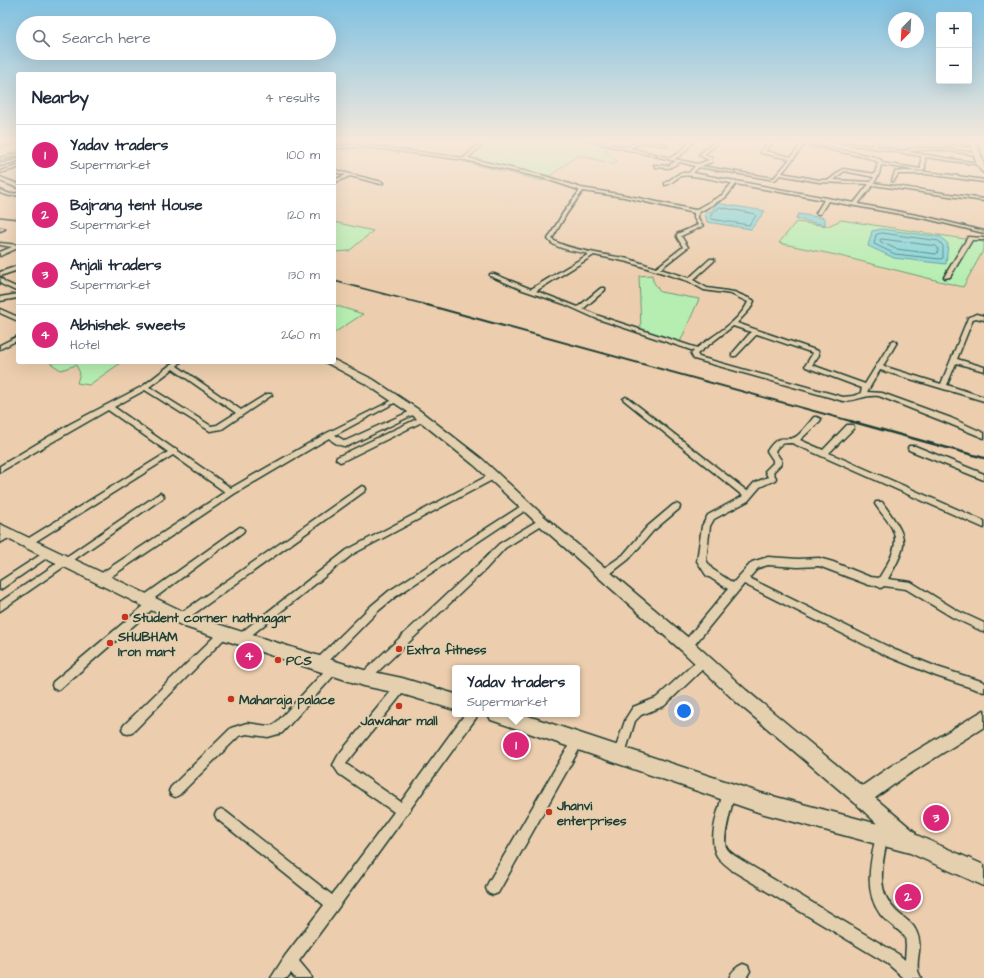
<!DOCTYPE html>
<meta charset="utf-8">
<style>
:root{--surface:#fff;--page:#f2f2f3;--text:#1f2937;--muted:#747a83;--line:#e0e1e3;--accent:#db2777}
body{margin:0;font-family:"Architects Daughter",sans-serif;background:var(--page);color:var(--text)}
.controls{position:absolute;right:12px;top:12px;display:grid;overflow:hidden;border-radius:4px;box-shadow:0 4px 16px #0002}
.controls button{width:36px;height:36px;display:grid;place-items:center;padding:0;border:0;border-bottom:1px solid var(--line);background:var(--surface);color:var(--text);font:20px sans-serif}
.compass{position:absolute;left:888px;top:12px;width:36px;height:36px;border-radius:50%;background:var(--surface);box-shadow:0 4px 16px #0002;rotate:204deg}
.you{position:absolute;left:684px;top:711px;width:14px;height:14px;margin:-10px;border:3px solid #fff;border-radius:50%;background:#1a73e8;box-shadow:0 0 0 6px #1a73e833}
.badge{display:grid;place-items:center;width:26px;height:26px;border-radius:50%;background:var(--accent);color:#fff;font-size:13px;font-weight:700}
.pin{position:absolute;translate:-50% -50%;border:2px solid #fff;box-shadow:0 1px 4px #0006}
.popup{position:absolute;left:452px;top:665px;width:128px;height:52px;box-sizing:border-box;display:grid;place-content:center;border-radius:4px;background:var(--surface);filter:drop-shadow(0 1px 3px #0005);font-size:13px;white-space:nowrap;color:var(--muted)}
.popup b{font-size:15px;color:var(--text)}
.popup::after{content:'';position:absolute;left:50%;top:100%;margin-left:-8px;border:8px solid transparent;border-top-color:var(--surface)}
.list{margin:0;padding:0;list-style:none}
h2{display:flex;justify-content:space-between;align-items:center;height:52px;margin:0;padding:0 16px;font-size:17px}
h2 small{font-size:13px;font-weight:400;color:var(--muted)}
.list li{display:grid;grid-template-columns:26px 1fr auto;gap:12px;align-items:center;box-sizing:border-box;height:60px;padding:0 16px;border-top:1px solid var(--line)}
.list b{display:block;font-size:15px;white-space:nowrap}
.list p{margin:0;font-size:13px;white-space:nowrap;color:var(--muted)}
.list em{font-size:13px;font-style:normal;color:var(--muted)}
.icon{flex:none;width:22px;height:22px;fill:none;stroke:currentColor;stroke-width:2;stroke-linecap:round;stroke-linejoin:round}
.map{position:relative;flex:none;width:984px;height:978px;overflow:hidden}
.search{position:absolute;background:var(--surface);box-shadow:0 4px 16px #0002;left:16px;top:16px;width:320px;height:44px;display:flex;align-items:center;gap:10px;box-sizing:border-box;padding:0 14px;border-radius:22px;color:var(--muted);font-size:15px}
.panel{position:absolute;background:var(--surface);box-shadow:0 4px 16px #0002;left:16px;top:72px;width:320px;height:292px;border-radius:4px}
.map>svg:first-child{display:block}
.green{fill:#b6eeb2;stroke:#6a9673}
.water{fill:#83d5da;stroke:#5b9898}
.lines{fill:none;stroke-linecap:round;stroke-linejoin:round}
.shore{stroke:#477a76;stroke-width:1}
.street-casing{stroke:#1f3d34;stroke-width:3}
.secondary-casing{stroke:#1f3d34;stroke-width:3}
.primary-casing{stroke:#1f3d34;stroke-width:3}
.street{fill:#e4d0ae;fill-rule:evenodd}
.secondary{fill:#e4d0ae;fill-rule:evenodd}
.primary{fill:#e4d0ae;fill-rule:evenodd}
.rail-far2{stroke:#1f3d34;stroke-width:1.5}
.rail-far1{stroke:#1f3d34;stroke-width:2}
.rail{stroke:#1f3d34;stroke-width:2.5}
.poi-dot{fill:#c8321e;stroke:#e4d0ae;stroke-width:1.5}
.labels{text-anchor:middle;stroke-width:4;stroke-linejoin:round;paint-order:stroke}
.near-poi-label{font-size:13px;font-weight:bold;fill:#1f3d34;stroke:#e4d0ae;text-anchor:start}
</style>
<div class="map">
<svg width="984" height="978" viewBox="0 0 984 978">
<rect width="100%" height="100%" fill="#ecceae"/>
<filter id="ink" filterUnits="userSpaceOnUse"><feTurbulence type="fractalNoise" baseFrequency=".025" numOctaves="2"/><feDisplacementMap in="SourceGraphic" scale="8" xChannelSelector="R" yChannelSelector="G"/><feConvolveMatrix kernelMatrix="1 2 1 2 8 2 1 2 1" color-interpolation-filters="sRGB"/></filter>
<g filter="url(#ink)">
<!-- green -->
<path class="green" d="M482 140H618L604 151 617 161 614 164 578 155 543 181 461 161 474 144Z
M841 220 984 242V249L963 287 836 255 779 243 796 222 828 226Z
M334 222 373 231 349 251 334 252Z
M652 275 653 281 660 292 699 299 680 342 648 334 641 329 639 276Z
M334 305 363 314 334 333Z
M51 362H122L89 385 77 383 80 373 76 365 61 370 50 363Z"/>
<!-- water -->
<path class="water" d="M878 140H898L908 143 907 149 901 152 878 148 875 142Z
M716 203 765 211 751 229 707 222 705 213 712 211Z
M798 214 825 218V225L796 219Z
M882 229 941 237 948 244 946 264 894 258 868 246 872 231Z"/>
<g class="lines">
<!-- shore -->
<path class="shore" d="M720 207 755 214 756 216 749 225 711 219V215Z
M882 233 939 241 943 246V258L940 259 895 254 874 244 876 235Z
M882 239 936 246 938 248V252L936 254 896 249 881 242 880 240Z"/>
<!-- street casing -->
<g class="street-casing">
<path id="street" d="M18 140V142L0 147V145Z
M338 140H344L357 144 355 145Z
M370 140H375L364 145 464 158C472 151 480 140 491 140L481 146 468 158 545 176 581 188 624 195 695 210 722 195 732 183C723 182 689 173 681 176 675 178 671 185 665 185V183L680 173H689L695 166 680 162 669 168 655 167 654 165 668 166 676 161 585 140H591L625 147 646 140 666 144 667 146 646 142 629 148 670 158 679 153 689 143 679 140 692 141 693 143 681 155 674 159 698 164 709 160 699 155 717 140H721L704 155 712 158V162L701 166 774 178 790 159 761 153V151L771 140H775L765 151 791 157 805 140H809L807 143 871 156 881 160 882 163 921 169V156L907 154 905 153 823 140H832L872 146 873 140H877L876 146 903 151 915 148H937L978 153 977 155C955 152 930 146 908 152L983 164 981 165 925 157V169L922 171 881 165 879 174 874 183 984 199V201L873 185 858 204 927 217 984 231V233L927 219 828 201 820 214H818L816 213 824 200 736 184 726 197 698 213V218L703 226 681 236 688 247 660 269 689 278 710 259H714V261L693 280 707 288 734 292 753 300 754 301 750 309 737 323 818 351 819 355 812 365 865 384 891 342 894 340 897 342 883 366 941 384 968 318 976 314 984 316V320L976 318 973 319 957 359 984 367V371L956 363 947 385 984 397V401L880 370 867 392 882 393 951 418 984 433V438L945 422 879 396C866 394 856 401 843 401L694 359 691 354 694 351 595 318 564 304 523 290 490 276V274H494L531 289 589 254C577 251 555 250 548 239L563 213 579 192V190L543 178 465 160 367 147 334 148V146L359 145ZM805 144 869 158 878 162 875 174 843 169 829 180H819L782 173ZM699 167 775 180 780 175 819 182 869 184 854 203 693 173ZM844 171 874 177 871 182 834 180ZM583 191 624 197 694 213V218L698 225 677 234V237L683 247 656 268C647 265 638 262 629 259 614 256 561 249 552 239L567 213ZM594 255 628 262 688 281 704 290 731 294 748 302C739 322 714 335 697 348L599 316 583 309 605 290V288H601L578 307 536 291ZM733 326 751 332 732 354V356H736L757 334 813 353 805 366 806 367 862 388 861 391 862 393 853 396 843 397 699 357 697 354Z
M915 140H926L977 146 975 147Z
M18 153V155L0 160V158Z
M18 159V161L0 166V164Z
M17 166H18V168L0 173V171Z
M334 170 382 182 383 183 381 184 350 176 334 183V180L346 175 334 172Z
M903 171C931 171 957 176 984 180V182L926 174H898L894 181H892L895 172Z
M0 190 10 194 18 193V195L10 196 0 193Z
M0 228H3L5 229 0 231Z
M968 237 984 238V240H972L950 277 945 278 944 277Z
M0 243 18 245V248L0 256V252L12 247 0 245Z
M18 266V270L0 276V272Z
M0 277 5 282 18 288V292L1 284Z
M18 294V298L0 301V297Z
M0 309 18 317V321L0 313Z
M18 336V340L0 349V345Z
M174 362H181L177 366 241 410 267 394H271L272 395 222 429 210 431 145 390 114 407 174 449H177L178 451 231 488 327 433 397 398 400 400 335 435 345 441 413 410H417L419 412 348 446C341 447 334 443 329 438L234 494 103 582 100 583 97 582 95 579 97 576 225 492 173 455 30 545H24L23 543 24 541 168 452 108 410 0 472V466L70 424 143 386ZM173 369 236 413 217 425 211 426 149 387Z
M626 397 628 398 747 491 754 483 768 477 765 471 773 463V460L767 451C781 430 785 444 797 436 803 431 809 423 814 417H817L821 419 820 421 800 440 823 450 847 425H853L854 427 853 429 829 453 984 521V528L792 443C783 443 780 443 775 451L781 460V464L773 472 776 478 775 480 760 487 748 501 714 519 710 526 706 560 712 569 733 583 752 562 768 557 798 559 819 558 833 562 870 577 879 578C888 563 901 545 892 528 887 519 880 512 875 504L876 502H882C907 538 911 539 888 579L911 582 958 611 984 623V632L952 617 906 589 884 586 881 588 877 586 869 585 819 566 798 567 768 565 758 568 749 578 895 650 937 667 984 682V692L936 676 887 656 744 584 691 649 687 650 683 649 682 646 683 643 728 589 706 575 697 561 702 526 708 515 743 496 624 400 623 399Z
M421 417H427L428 419 343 461 340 462 336 459 337 457Z
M909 446H915L984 474V480L909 450 908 448Z
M493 473 497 476 496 478 353 554 244 641 241 642 238 641 236 638 238 635 347 550Z
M362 486 365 487 366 489 365 491 184 621 181 622 178 621 176 618 178 615Z
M160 493 164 496 163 498 0 611V602Z
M526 503 530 506 529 508 395 597 377 612 324 666 320 668 316 666 315 663 316 660 371 606 389 591Z
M676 504 679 505 680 507 679 509 653 531 629 559 606 577 603 578 600 577 598 574 600 571 623 555 647 527 673 505Z
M542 518 545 519 546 521 545 523 505 548 485 570 368 681 364 683 360 681 359 678 360 675 479 564 499 544Z
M240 527 243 528 244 530 243 532 152 600 155 601 157 604 155 607 61 688 57 690 53 688 52 685 53 682 146 604 142 603 140 600 142 597Z
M9 531 12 532 13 534 12 536 0 543V536Z
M48 550 51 551 52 553 51 555 0 590V581Z
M224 629 227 630 229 633 227 636 132 733 128 734 124 733 122 729 124 725 221 630Z
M704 656 708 658 709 661 708 664 664 706 641 715 635 721 623 760 619 762 615 760 613 756 626 718 633 707 656 698 700 658Z
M334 663 338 665 339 668 338 671 282 733 268 737 247 734 239 736 179 795 175 797 171 795 169 791 171 787 231 728 247 723 268 726 274 725 330 665Z
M402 681 406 683 407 686 406 689 346 764 401 802 465 714H477L476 718 377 855 299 961 309 973 311 978H295L291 973 287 978H271L285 956 324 905 217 819 215 815 217 811 221 809 225 811 332 895 394 812 339 774 333 765 339 754 398 683Z
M577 736 581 738 583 742 581 746 498 893 493 895 488 893 486 888 488 883 573 738Z
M729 786 733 788 735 792C733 803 722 838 726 847 729 853 737 857 743 861L898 954 905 960 906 945 905 937C898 928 887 923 880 914 863 890 871 861 876 835L878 831 882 829 886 831 888 835C883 862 874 889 896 911 904 919 913 922 917 933 923 947 916 957 918 970 918 972 920 975 921 978H904L888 964 733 871C728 866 721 862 717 856 707 839 719 810 723 792L725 788Z
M743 964 748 966 750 971 746 978H729C732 971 736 967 743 964Z"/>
</g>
<!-- secondary casing -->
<g class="secondary-casing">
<path id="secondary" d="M970 140H976L984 164V173C975 168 973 149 970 140Z
M0 177 18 184V188L0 181Z
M334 360 374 380 419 410 482 459 546 518 692 641 746 690 862 786 891 766 984 710V727L903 778 875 798 915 832 917 839 915 846 908 848 901 846 855 803 734 700 682 651 538 524 474 465 411 414 366 384 325 362H334Z"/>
</g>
<!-- primary casing -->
<g class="primary-casing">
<path id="primary" d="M0 524 195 617 364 670 402 678 455 694V710L402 694 364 686 185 627 0 535Z
M488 714H522L761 793 912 833 984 865V886L910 853 761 813 497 722 491 720Z"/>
</g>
<!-- street -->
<use href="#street" class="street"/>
<!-- secondary -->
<use href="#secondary" class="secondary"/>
<!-- primary -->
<use href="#primary" class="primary"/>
<!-- rail-far2 -->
<path class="rail-far2" d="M0 217 18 219
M334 281 431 306"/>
<!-- rail-far1 -->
<path class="rail-far1" d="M427 305 854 422"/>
<!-- rail -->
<path class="rail" d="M850 421 984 458"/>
</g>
</g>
<!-- sky -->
<linearGradient id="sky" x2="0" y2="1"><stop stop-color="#7fc1e2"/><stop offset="0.51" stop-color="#f6e9db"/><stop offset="1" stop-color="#f6e9db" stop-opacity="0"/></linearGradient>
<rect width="984" height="277" fill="url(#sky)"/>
<!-- markers -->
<g class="poi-dot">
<circle cx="125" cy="617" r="4"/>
<circle cx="110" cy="643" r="4"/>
<circle cx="399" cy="649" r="4"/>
<circle cx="278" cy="660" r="4"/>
<circle cx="231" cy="699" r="4"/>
<circle cx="399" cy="706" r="4"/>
<circle cx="549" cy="812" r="4"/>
</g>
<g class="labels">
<!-- near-poi labels -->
<g class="near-poi-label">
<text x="133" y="622">Student corner nathnagar</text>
<text x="118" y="641">SHUBHAM<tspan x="118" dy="15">Iron mart</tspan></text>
<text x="407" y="654">Extra fitness</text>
<text x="286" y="665">PCS</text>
<text x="239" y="704">Maharaja palace</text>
<text x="399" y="725" text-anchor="middle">Jawahar mall</text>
<text x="557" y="810">Jhanvi<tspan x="557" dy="15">enterprises</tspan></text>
</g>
</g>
</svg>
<div class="controls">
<button>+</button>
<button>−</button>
</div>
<svg class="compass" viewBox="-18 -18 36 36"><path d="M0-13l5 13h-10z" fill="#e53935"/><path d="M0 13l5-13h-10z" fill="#747a83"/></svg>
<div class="you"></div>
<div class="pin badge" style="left:516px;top:745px">1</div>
<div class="popup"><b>Yadav traders</b>Supermarket</div>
<div class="pin badge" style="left:908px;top:897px">2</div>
<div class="pin badge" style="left:936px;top:818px">3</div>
<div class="pin badge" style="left:249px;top:656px">4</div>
<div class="search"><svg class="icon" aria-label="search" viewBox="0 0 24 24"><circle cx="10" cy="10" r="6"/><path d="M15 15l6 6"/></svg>Search here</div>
<section class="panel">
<h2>Nearby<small>4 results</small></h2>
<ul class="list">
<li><span class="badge">1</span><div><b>Yadav traders</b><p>Supermarket</p></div><em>100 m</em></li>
<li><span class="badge">2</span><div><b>Bajrang tent House</b><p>Supermarket</p></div><em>120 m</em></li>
<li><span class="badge">3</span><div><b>Anjali traders</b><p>Supermarket</p></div><em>130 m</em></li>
<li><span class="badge">4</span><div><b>Abhishek sweets</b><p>Hotel</p></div><em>260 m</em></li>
</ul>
</section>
</div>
